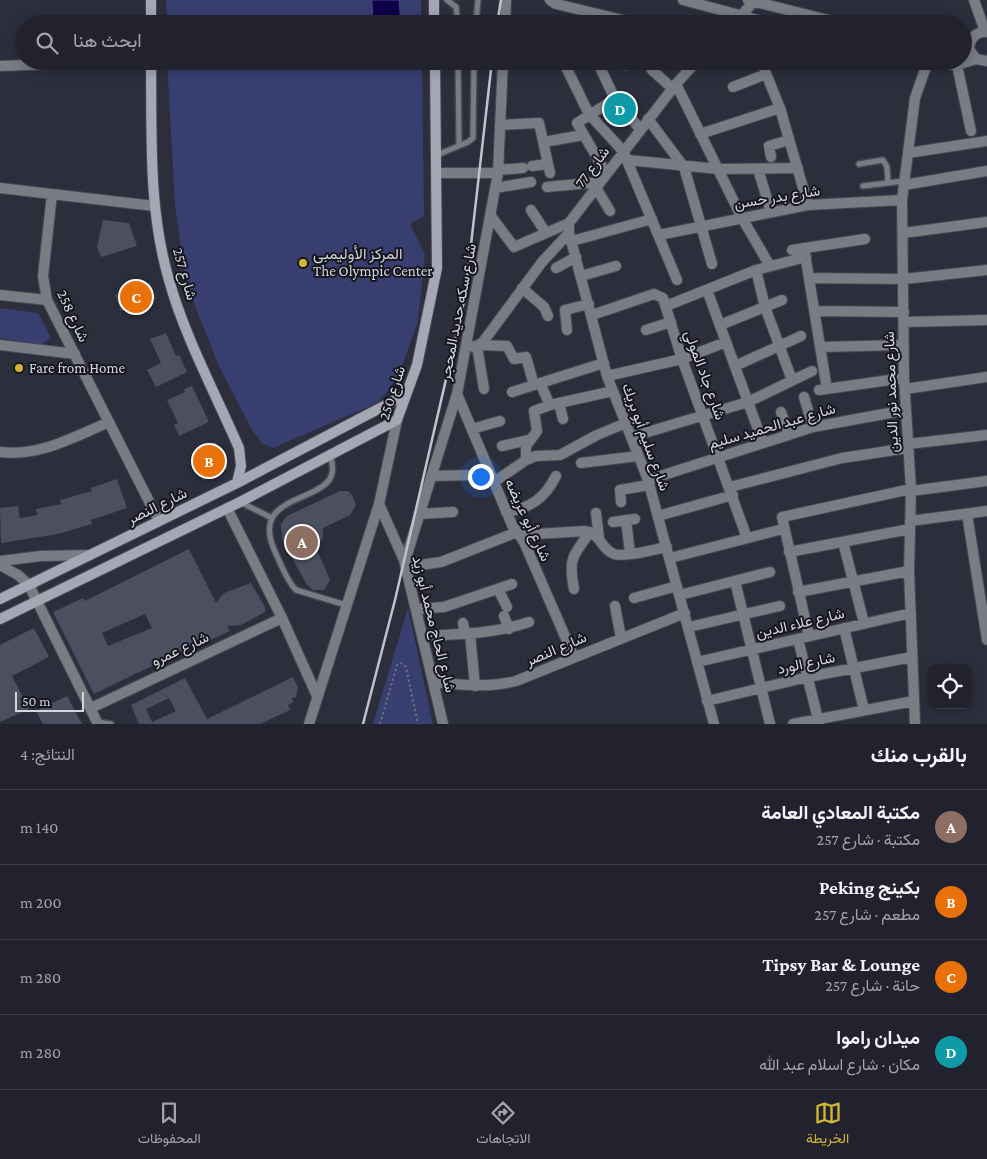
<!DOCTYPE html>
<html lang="ar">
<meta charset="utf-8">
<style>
:root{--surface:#21222d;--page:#2d2f39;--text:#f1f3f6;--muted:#a2a4aa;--line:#3e3f49;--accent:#d2b735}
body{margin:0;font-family:"Crimson Pro",Vazirmatn,serif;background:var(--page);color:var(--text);direction:rtl}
.controls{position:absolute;right:15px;bottom:15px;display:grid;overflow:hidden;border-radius:10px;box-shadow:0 2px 12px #0003}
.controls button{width:45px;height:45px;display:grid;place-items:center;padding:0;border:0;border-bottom:1px solid var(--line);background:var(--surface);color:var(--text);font:25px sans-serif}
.scale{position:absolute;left:15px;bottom:12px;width:69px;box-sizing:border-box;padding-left:5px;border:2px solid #d4d6df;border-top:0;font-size:14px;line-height:18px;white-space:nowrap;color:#d4d6df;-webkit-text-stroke:4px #16171d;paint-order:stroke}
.you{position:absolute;left:480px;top:476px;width:18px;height:18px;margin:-12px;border:4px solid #fff;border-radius:50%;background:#1a73e8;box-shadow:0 0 0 8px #1a73e833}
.badge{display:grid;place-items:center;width:32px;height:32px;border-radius:50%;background:var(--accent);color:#fff;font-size:16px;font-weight:700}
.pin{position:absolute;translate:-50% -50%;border:2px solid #fff;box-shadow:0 1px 5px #0006}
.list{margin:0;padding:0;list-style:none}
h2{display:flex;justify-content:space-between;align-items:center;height:65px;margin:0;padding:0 20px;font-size:21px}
h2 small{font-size:16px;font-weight:400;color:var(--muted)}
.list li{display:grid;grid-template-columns:32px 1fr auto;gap:15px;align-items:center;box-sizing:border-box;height:75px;padding:0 20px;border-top:1px solid var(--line)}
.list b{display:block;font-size:19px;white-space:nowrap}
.list p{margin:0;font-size:16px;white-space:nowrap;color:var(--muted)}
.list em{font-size:16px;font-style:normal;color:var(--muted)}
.icon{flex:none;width:28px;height:28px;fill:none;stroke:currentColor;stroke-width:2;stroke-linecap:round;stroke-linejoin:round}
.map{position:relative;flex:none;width:987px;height:724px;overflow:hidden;direction:ltr}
.search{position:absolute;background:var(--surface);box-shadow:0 2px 12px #0003;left:15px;right:15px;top:15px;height:55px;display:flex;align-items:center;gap:12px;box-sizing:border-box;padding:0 18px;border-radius:28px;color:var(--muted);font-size:19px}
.sheet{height:365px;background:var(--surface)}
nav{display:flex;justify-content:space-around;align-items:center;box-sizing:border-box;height:70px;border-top:1px solid var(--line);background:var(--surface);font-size:14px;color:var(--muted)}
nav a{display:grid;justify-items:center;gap:2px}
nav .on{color:var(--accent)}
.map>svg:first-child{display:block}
.green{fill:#383e70}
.water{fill:#0f004b;stroke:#4a4077}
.building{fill:#4c4f5f;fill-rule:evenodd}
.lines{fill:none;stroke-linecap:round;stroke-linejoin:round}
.lane-casing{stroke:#474956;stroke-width:8}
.street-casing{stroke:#474956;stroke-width:12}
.secondary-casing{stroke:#474956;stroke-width:12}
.path{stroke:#6b6d79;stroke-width:2;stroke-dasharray:2.5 2.5;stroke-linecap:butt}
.lane{stroke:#7a7c84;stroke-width:5}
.street{stroke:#7a7c84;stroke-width:10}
.secondary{stroke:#a5a7b4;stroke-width:10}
.rail{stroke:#c1c3cc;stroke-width:2.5}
.poi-dot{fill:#d2b735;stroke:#16171d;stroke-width:2}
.labels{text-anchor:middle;stroke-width:4;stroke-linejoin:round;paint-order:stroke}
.street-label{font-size:15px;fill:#d4d6df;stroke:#16171d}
.poi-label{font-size:15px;fill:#d4d6df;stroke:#16171d;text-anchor:start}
</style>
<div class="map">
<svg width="987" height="724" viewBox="0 0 987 724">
<rect width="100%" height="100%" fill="#2c2e3c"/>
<!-- green -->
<path class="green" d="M166 0H421V24H167Z
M167 61H422L424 216 410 224 425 255 418 321 400 372 389 390 377 403 273 448 263 444 252 430 219 366 193 301 184 271 175 204Z
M0 308 38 313 51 338 40 345 0 338Z
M408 608 433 724H373Z"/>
<!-- water -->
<path class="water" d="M372 0H399L401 24H373Z"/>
<!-- building -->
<path class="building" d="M103 220 129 223 137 246 101 257 97 247Z
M150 283 156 299 121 311 115 295Z
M166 333 176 356 179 355 187 372 156 387 147 370 161 363 150 339Z
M192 386 209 422 179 436 174 425 178 423 167 400 185 392 184 389Z
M215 442 228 468 203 480 191 454Z
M117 479 127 508 91 520 92 524 58 534 1 543 0 508 18 506 20 518 37 515 36 509 61 504 60 500 92 491 91 488Z
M340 491H348L352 495 356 505 350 515 323 528V538L316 548 330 580 324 590H313L307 585 282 540 281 524 287 516Z
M189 549 216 603 224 593 251 583 265 607V612L241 625 227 626 230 631 204 643 203 641 94 694 53 612 83 598 85 601ZM145 614 152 628 108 646 102 633Z
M34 628 49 657 12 676 29 709 0 722V645Z
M293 677 298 688 296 697 292 698 293 702 288 705 290 710 260 724H139L131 705 185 678 207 719ZM169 698 176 711 152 722 146 709Z
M67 696 82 724H43L36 711Z"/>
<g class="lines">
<!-- lane casing -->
<g class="lane-casing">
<path id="lane" d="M447 0 456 7 458 24
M476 24 478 0
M458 61 459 145
M437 155 468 142 473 138 474 61
M859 164 883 160 887 167 888 183
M863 186 904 181
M330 456C351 510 240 483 277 556 282 567 287 581 296 590L346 605
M240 502 272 518
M97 722 111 724"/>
</g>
<!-- street casing -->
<g class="street-casing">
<path id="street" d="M550 0 556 4 639 24
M683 0 773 24
M748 0 844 24
M974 0 985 31
M505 24 506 0
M734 24 755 0
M987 32C976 31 970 38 969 49L976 59 987 61
M563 61 589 114 623 151 677 280
M597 61 615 99 640 129
M647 61 652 70 672 88
M761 61 780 108 808 205
M918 61 957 65 976 59
M625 65 632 61
M957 65 971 131
M0 66 131 61
M676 84 742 218 770 266
M733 87 766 74
M648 119 684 167 712 264
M500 125 539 123 550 173
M700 134 780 108
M544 142 583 135
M908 153 987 141
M771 157 769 146 789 140
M628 160 718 169 798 168
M532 166 548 164
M758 169 771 212
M498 170 523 168
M437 173H498
M606 173 577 123 615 99
M904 185 987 171
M595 186 610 211
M547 187 599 182
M0 188 154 206
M495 188 531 182
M52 194 43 276 47 300 159 521
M531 210 546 233
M491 216 514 247 569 223
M569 223V233L607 376 648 480 714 724
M569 223 676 84 697 61
M903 233 987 222
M659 235 808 205 902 200
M572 241 652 219
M804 248 827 389
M792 250 865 239
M556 268 576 257
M756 270 765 307 792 380
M581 276 616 266
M809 278 904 279 987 270
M522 288 544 307 548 316
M707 290 763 443
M0 295 47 300
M666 306 756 270 806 257
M814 311 904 312
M592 315 654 294 663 298 682 359 747 538
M904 322 987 320
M720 325 782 300
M567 330 565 310 589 304
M646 330 671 322
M0 345 75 354
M480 345 507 346 514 359 526 357 534 385 604 363
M477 346 484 389
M466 347 477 346 483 342 542 262 569 233
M820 347 904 345
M735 366 801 336
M607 376 682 359 726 342
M540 383 550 405
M905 389 987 377
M819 390 904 378
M512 392 534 385
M457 394 512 525 524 542 574 657
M804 397 813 427
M559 403 563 419
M781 412 789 435
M472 429 500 421
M631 437 748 402 812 371
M908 444 987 435
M502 446 529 440
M0 452C39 457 74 437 109 422
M526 460V446L537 431 534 411 550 405 613 391
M581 463 638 456
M431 476 474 475
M648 480 813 427 906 410
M494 482 526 460 536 456 560 455 597 435 626 423
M730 487 842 458 908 448
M911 491 987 481
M621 502 620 490 649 485
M379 504 404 560 443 724
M227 508 282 618 317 696
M506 512C531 508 545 498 556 476
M596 513 599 538
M419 514 453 512
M967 514 987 640
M658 516 733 495
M626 520 630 553
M910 521 987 511
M613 522 635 519
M520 535 585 531C602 535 600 547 612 553 620 559 655 549 667 547
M843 542 864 623
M789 552 910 529
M670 558 783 529
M0 561 41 556 90 555
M405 561 457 394 498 173 503 61
M0 565 18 575 29 585 98 724
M406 567 441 562 517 532
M735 581 770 724
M498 589 507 607
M574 589C568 558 573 556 590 532
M798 592 909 571
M680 595 770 572
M634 598 677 586
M615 606 621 638
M416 609 444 607 512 584
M504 616 509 629
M463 623 465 634
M689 627 780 606
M844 628 864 710
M470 634 475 686
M422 636C459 634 494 634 529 622
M809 636 782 517 911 489
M798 639 819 723
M697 662 911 613
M433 682C462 685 488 688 516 681L685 613
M707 701 808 677 912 657
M91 708 282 618
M309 724 379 504 397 420
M793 724 914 701
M915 724 909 571 911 489 904 378 902 200 915 98 928 61"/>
</g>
<!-- secondary casing -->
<g class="secondary-casing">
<path id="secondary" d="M434 0V24
M151 24V0
M151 61C152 135 148 209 169 280 184 335 216 395 239 448L241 466 237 483
M0 599 237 483 405 395
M0 619 240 502 397 420 417 365 437 268 435 61"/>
</g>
<!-- path -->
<path class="path" d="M380 724 397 665 401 663 406 667 418 724"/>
<!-- lane -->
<use href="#lane" class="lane"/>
<!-- street -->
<use href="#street" class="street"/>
<!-- secondary -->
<use href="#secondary" class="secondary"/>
<!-- rail -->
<path class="rail" d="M497 24 501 0
M363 724 395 600 465 297 492 61"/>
</g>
<!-- markers -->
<g class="poi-dot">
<circle cx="303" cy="263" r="5"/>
<circle cx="19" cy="368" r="5"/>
</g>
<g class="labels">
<!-- street labels -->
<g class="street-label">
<text transform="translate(592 167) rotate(-53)" y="5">شارع 77</text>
<text transform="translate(777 197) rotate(-9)" y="5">شارع بدر حسن</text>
<text transform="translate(185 274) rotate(74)" y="5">شارع 257</text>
<text transform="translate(458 312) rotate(-79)" y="5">شارع سكه حديد المحجر</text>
<text transform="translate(73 316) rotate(65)" y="5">شارع 258</text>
<text transform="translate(705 375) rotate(70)" y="5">شارع جاد المولي</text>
<text transform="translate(891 392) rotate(-92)" y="5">شارع محمد نور الدين</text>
<text transform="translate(392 393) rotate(-72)" y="5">شارع 250</text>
<text transform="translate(772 426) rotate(-16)" y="5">شارع عبد الحميد سليم</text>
<text transform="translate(646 437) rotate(70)" y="5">شارع سليم أبو بريك</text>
<text transform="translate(157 506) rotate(-26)" y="5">شارع النصر</text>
<text transform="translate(528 520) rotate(65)" y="5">شارع أبو عريضه</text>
<text transform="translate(800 623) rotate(-13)" y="5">شارع علاء الدين</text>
<text transform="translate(434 624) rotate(76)" y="5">شارع الحاج محمد أبو زيد</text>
<text transform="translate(180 649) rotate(-25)" y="5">شارع عمرو</text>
<text transform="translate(556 649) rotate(-23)" y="5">شارع النصر</text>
<text transform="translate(806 663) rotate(-12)" y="5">شارع الورد</text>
</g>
<!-- poi labels -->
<g class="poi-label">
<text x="313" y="259">المركز الأوليمبى<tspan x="313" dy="17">The Olympic Center</tspan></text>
<text x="29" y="373">Fare from Home</text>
</g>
</g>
</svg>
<div class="controls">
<button><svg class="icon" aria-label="locate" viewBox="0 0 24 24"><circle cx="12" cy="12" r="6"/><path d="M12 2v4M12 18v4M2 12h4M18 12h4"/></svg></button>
</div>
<div class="scale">50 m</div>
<div class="you"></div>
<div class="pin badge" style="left:302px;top:542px;background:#8d6e63">A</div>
<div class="pin badge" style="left:209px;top:461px;background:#e8710a">B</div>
<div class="pin badge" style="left:136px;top:297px;background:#e8710a">C</div>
<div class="pin badge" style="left:620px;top:109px;background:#0f9aa8">D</div>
<div class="search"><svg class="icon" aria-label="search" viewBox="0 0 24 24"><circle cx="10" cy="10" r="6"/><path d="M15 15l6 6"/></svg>ابحث هنا</div>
</div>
<section class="sheet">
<h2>بالقرب منك<small>النتائج: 4</small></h2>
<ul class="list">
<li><span class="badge" style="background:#8d6e63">A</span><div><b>مكتبة المعادي العامة</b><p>مكتبة · شارع 257</p></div><em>140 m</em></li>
<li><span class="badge" style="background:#e8710a">B</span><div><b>بكينج Peking</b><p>مطعم · شارع 257</p></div><em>200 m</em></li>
<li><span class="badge" style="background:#e8710a">C</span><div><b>Tipsy Bar &amp; Lounge</b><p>حانة · شارع 257</p></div><em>280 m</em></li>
<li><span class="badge" style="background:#0f9aa8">D</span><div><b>ميدان راموا</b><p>مكان · شارع اسلام عبد الله</p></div><em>280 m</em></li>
</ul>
</section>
<nav>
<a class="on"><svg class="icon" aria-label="map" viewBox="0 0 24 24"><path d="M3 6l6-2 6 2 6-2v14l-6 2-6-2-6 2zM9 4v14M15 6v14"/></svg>الخريطة</a>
<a><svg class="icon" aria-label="directions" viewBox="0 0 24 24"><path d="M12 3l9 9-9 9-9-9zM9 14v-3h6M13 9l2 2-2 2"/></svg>الاتجاهات</a>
<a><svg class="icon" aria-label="saved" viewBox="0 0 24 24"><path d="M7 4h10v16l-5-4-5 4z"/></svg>المحفوظات</a>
</nav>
